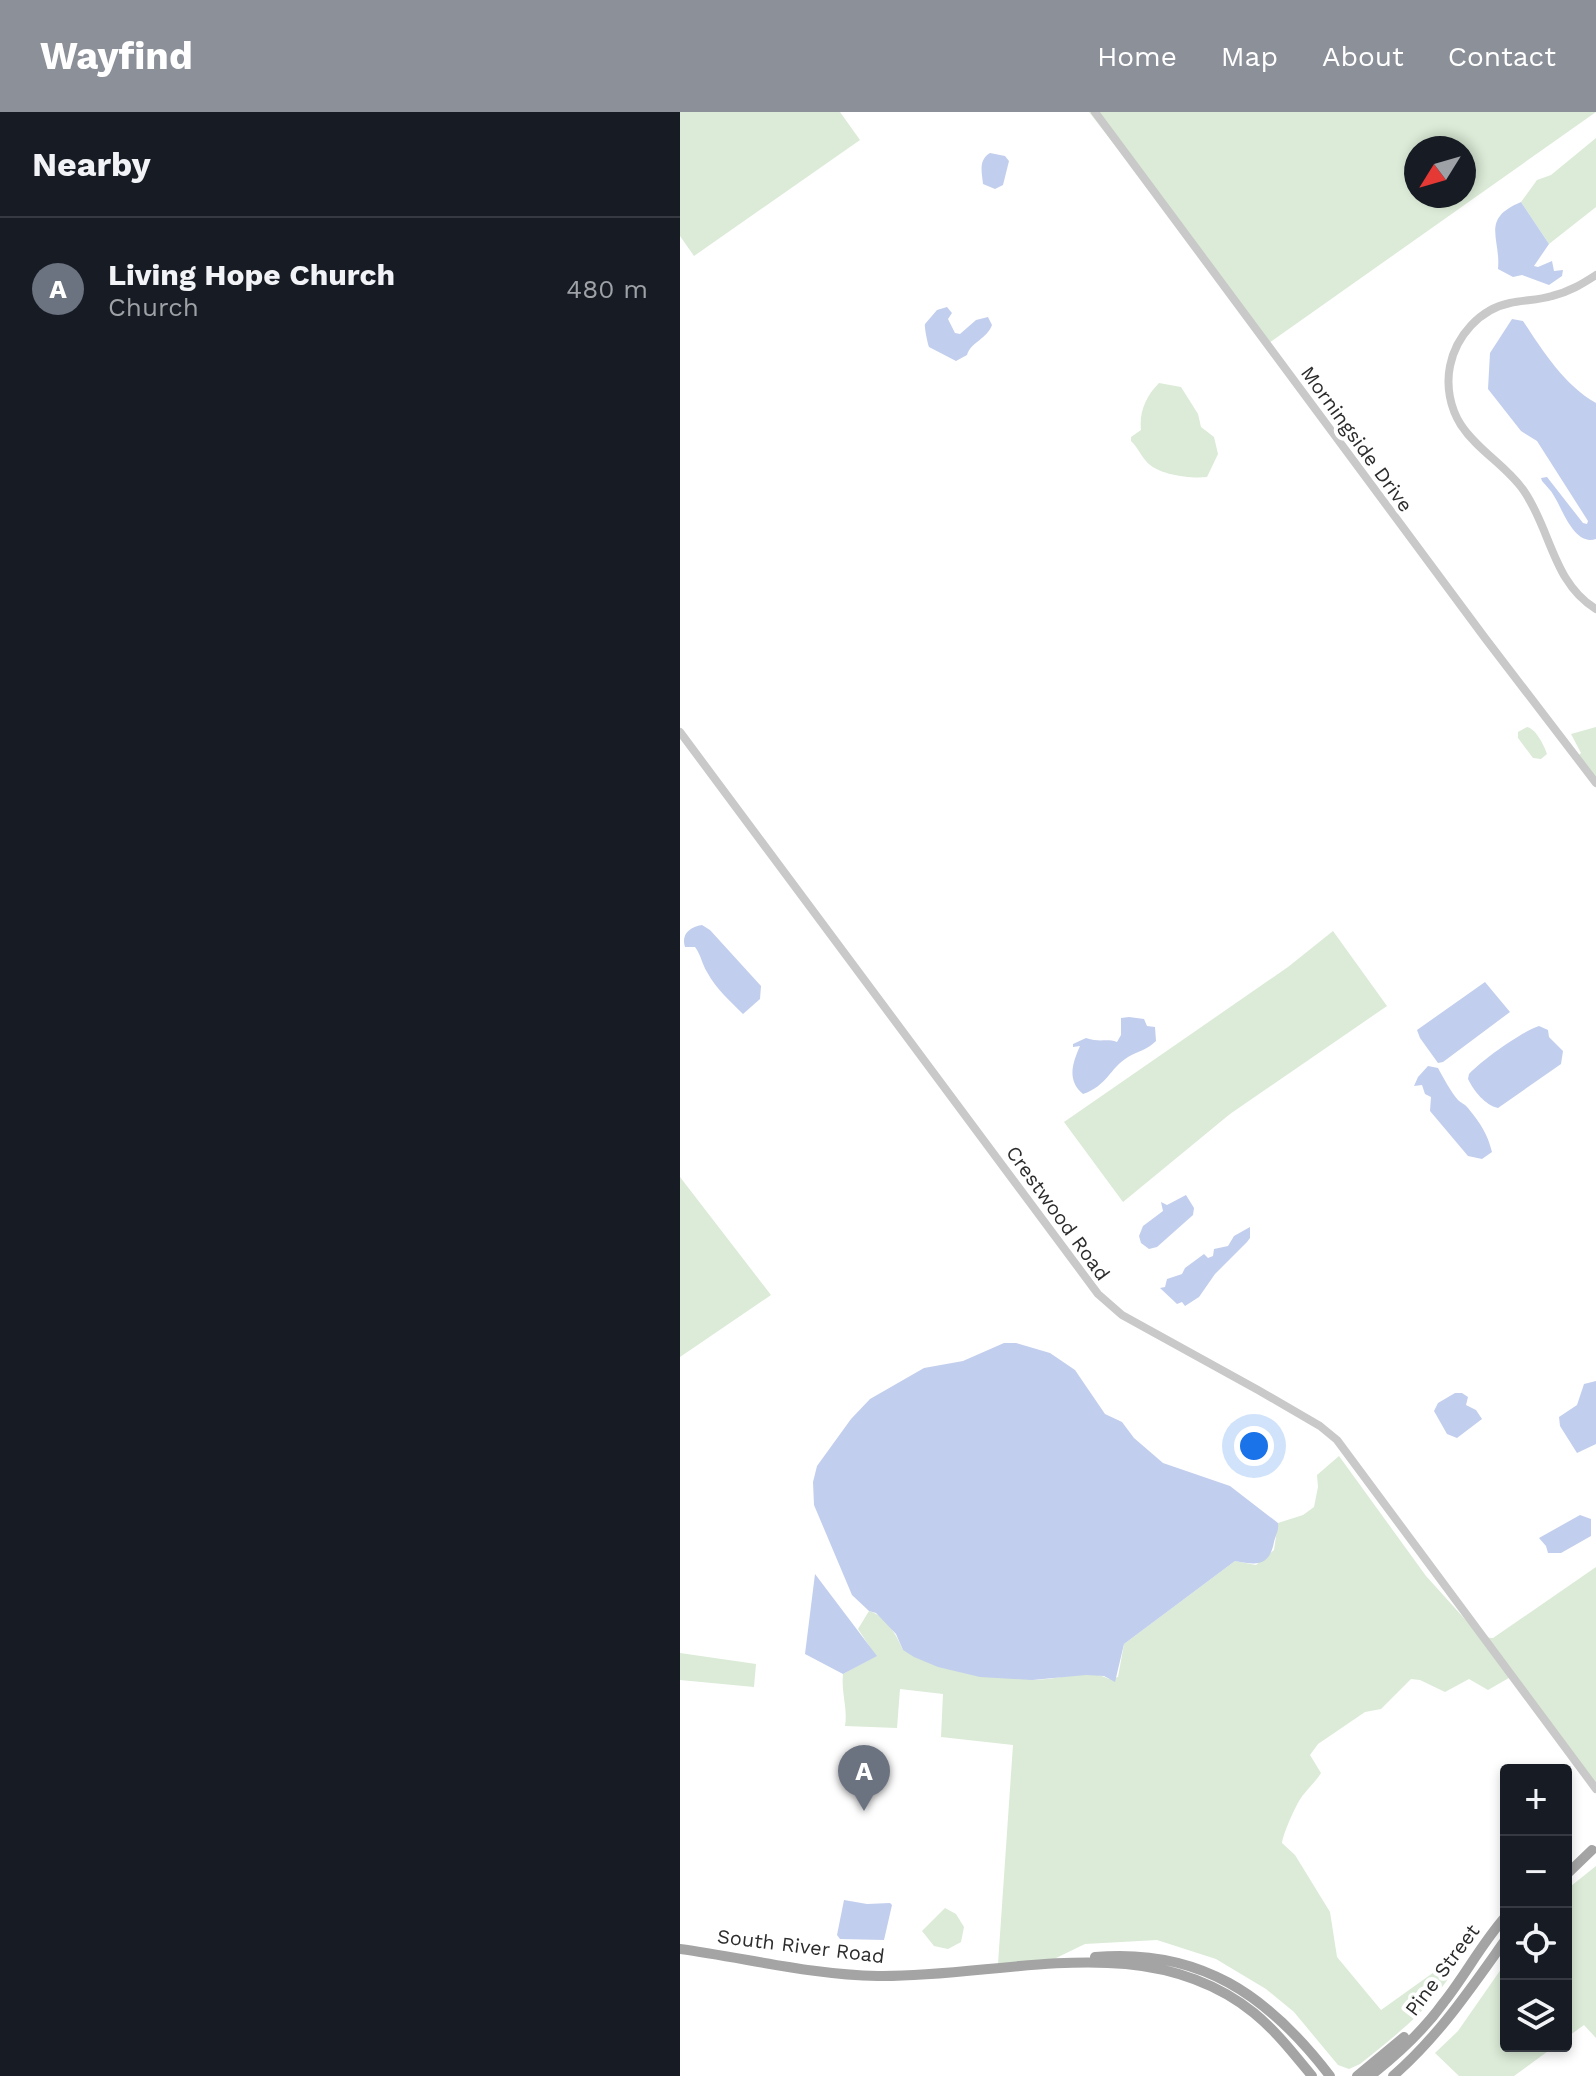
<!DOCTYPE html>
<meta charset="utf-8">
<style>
:root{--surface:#171b24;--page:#242831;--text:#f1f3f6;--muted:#9ea1a6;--line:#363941;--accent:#8c9099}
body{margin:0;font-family:"Work Sans",sans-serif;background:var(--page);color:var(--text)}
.controls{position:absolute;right:24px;bottom:24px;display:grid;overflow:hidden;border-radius:8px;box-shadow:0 4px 12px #0003}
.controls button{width:72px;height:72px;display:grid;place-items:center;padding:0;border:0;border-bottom:2px solid var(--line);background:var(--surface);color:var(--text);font:40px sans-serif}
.compass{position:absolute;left:724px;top:24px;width:72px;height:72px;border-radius:50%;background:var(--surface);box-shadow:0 4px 12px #0003;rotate:233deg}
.you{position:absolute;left:574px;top:1334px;width:28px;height:28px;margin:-20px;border:6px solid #fff;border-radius:50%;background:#1a73e8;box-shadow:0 0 0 12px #1a73e833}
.badge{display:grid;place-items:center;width:52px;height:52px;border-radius:50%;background:var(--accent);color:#fff;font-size:26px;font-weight:700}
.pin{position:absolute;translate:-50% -66px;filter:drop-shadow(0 2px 4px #0008)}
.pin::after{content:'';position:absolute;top:42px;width:28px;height:24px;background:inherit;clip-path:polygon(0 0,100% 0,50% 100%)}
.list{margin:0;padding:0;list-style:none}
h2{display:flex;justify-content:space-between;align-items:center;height:104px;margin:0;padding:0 32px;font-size:34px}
h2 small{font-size:26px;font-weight:400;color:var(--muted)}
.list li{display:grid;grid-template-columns:52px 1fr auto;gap:24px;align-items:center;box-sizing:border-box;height:144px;padding:0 32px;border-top:2px solid var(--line)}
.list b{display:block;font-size:30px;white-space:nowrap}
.list p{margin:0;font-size:26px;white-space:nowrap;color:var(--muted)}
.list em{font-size:26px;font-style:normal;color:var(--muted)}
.icon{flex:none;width:44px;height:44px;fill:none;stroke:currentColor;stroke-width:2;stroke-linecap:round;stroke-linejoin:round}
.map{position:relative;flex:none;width:916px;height:1964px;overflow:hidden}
header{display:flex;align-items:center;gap:48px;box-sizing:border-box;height:112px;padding:0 40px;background:var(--accent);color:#fff}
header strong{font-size:38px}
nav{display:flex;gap:44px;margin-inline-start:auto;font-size:28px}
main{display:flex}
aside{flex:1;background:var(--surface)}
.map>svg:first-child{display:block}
.green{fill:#dbebd7;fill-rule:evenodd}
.water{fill:#c2ceed}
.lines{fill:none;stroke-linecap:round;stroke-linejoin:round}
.minor{stroke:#c9c9c9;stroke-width:8}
.major{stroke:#a4a4a4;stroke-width:10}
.labels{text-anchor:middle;stroke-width:8;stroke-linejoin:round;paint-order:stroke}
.street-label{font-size:20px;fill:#2c2c2c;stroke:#fff}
</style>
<header>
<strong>Wayfind</strong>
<nav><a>Home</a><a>Map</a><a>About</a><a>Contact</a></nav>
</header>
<main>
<aside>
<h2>Nearby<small></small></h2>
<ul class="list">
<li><span class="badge" style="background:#6b7280">A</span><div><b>Living Hope Church</b><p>Church</p></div><em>480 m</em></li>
</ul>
</aside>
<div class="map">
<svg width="916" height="1964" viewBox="0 0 916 1964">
<rect width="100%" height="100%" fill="#fff"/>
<!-- green -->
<path class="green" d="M0 0H160L180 28 14 144 0 124Z
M409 0H916L589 231ZM736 36H784V84H736Z
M916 26V95L869 132 841 90 857 68 871 63Z
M479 271 501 275 518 302 521 315 534 325 538 342 527 365C511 367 477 363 466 349 460 342 458 336 451 329V325L461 318C459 300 466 284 479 271Z
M847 615C856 617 864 633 867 642L861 647 853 646 838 626V620Z
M916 615V667L899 643 901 641 891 622Z
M653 819 707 894 550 1002 443 1090 384 1010 608 855Z
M0 1065 91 1183 0 1245Z
M659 1344 746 1464 801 1525 813 1526 916 1455V1678L834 1563 808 1578 789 1567 765 1580 740 1568 731 1567 701 1597 685 1600 638 1632 630 1643 641 1661C636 1669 630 1674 624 1682 617 1689 603 1722 602 1731L615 1743 650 1800 657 1845 701 1898 785 1838C759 1890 725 1916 680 1952L669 1957 658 1953 614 1900 586 1877 536 1847 477 1828 405 1832 374 1847 318 1852 333 1633 261 1625 263 1582 220 1577 217 1616 165 1614C168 1596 161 1581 163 1562L196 1544 178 1517 189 1499C206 1504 216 1522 223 1538 265 1547 307 1561 350 1567 374 1571 406 1554 429 1567L438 1565 444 1532 555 1449 576 1453 594 1438 598 1411 623 1403 634 1395 638 1375 637 1363Z
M0 1541 76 1552 74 1575 0 1568Z
M916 1754V1926L904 1913 886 1926V1778Z
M265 1796 276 1802 284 1815 281 1830 268 1837 254 1834 242 1819Z
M826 1850V1934H875L834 1964H779L755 1941 778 1919Z"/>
<!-- water -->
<path class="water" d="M310 41 325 44 329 49 323 73 315 77 303 72C302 61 298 48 310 41Z
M841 90 869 132 854 154 858 155 872 149 874 159 883 158 882 164 869 173 842 163 833 165 818 157C821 126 800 107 841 90Z
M267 195 272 201 268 207 275 221 280 222 296 208 308 205 312 213C307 227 291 230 287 243L276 249 249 235C248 233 244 215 245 212L257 198Z
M832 207 843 209C863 239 884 273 916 291V427C894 434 883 398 874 384 871 378 866 374 862 369L861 366 867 365 903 411 907 412 908 409 857 329 841 319 808 277 810 241Z
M22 813 30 818 81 874 80 887 63 902C49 888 37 878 27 860 22 852 21 843 15 835H5C1 823 9 815 22 813Z
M805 870 830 900 763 950 758 951 740 926 737 918Z
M449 905 464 907 467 914 475 915 476 929C467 938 458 939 448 945 430 956 427 974 403 982 386 968 393 950 400 934L393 935V932L406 926C421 931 426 926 437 930L441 923V906Z
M859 914 868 918 869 925 883 939 881 952 818 996C805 993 794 979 788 967L789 962C802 948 841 920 859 914Z
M748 954 758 956C763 965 771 980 778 988 781 991 785 992 788 996 801 1012 807 1021 812 1040L802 1047 788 1044 750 999 751 985 745 982 742 973 734 974 738 965Z
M506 1083 514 1096 513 1103 477 1135 469 1137 461 1131 459 1124 463 1114 483 1099 481 1090 487 1093Z
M570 1115V1126L567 1130 535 1162 519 1185 505 1194 502 1190 497 1192 480 1176 485 1175 487 1167 502 1162 505 1156 524 1142 528 1146 533 1144 534 1137 548 1134 554 1124Z
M324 1231H336L370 1241 395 1258 425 1302 442 1310 454 1326 483 1351 550 1374 598 1411C599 1419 596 1422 594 1430 589 1455 577 1453 555 1449L444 1532 435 1570 424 1564 406 1563 352 1568 300 1565 258 1555 234 1545 223 1538 216 1522 196 1501 189 1499 172 1483 134 1393 133 1370 137 1354 171 1307 190 1287 244 1256 283 1249Z
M916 1269V1332L897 1341 880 1314 879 1305 897 1293 904 1272Z
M775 1281H782L788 1285 786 1293 796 1298 802 1307 777 1326 767 1322 754 1299 758 1291Z
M900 1403 911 1407V1424L881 1441H868L866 1434 859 1426Z
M135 1462 197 1544 163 1562 125 1542Z
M164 1788 187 1792 210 1791 212 1793 204 1828 160 1827 157 1823Z"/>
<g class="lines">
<!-- minor -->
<path class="minor" d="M415 0 805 526 916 671
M916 163C902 172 889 180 872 184 859 188 844 188 830 191 800 197 776 224 770 254 766 274 770 296 781 313 798 339 827 354 844 379 871 418 873 471 916 497
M0 620 418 1182 442 1203 578 1278 640 1314 657 1328 916 1677"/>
<!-- major -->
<path class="major" d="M886 1763 912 1738
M0 1837C66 1846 132 1863 198 1864 323 1866 466 1814 574 1901 596 1919 614 1942 632 1964
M415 1845C520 1836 588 1883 650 1964
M677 1964 724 1925
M690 1964C717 1943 744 1918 764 1890 786 1862 802 1831 826 1804
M713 1964C759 1924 791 1876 826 1827"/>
</g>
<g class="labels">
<!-- street labels -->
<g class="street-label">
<text transform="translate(677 327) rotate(54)" y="7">Morningside Drive</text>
<text transform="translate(378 1101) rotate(54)" y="7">Crestwood Road</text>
<text transform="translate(121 1834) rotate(7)" y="7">South River Road</text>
<text transform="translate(762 1858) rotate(-53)" y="7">Pine Street</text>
</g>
</g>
</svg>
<div class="controls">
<button>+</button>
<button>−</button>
<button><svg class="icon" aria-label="locate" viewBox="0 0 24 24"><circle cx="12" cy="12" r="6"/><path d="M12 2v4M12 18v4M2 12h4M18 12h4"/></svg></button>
<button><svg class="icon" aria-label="layers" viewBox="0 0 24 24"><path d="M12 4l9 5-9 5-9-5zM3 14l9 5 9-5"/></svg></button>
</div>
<svg class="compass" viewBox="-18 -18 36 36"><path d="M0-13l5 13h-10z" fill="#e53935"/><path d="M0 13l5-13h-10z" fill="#9ea1a6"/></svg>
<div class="you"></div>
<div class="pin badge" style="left:184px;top:1699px;background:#6b7280">A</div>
</div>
</main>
